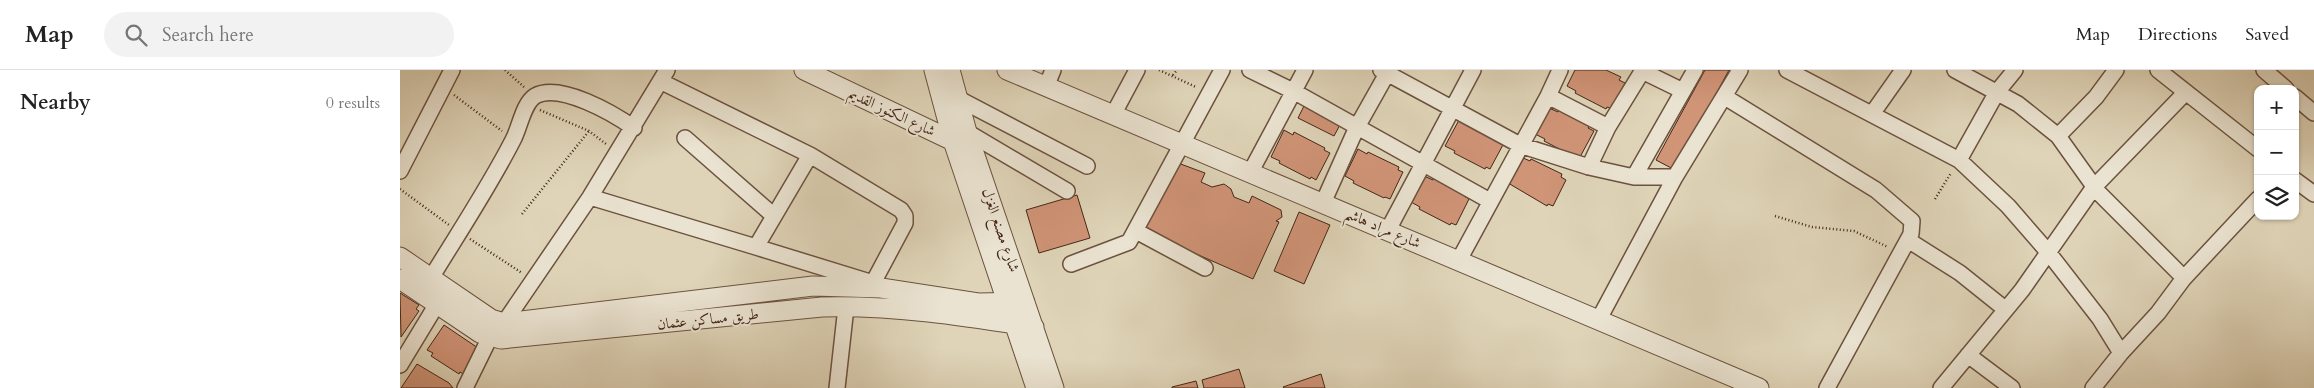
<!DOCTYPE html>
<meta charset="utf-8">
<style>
:root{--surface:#fff;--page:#f2f2f2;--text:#222;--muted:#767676;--line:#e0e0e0}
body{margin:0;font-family:Cardo,Amiri,serif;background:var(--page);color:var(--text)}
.controls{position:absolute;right:15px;top:15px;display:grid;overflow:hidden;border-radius:10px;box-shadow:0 1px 4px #0004}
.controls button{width:45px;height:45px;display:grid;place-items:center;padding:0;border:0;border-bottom:1px solid var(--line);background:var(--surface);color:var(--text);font:25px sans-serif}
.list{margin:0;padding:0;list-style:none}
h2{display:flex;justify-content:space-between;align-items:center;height:65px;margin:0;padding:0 20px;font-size:21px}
h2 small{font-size:16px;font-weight:400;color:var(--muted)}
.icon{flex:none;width:28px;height:28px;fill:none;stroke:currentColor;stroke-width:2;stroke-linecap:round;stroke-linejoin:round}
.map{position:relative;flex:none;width:1914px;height:318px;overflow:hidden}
header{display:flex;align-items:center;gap:30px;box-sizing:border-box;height:70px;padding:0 25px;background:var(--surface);border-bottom:1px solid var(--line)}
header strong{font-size:24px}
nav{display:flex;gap:28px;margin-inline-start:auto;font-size:18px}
.search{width:350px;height:45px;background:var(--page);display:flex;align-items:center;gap:12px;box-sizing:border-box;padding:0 18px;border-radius:28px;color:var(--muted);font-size:19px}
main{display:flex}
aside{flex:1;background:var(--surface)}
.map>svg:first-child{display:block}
.building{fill:#d09477;stroke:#452617}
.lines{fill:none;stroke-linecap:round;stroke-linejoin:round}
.minor-casing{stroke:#6c523f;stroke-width:18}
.tertiary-casing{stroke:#6c523f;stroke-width:21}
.path{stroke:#452617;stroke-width:2.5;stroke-dasharray:1 2.5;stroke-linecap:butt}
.minor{stroke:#eae3d1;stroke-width:15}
.tertiary{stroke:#eae3d1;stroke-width:19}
.labels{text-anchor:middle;stroke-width:4;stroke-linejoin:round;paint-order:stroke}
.street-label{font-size:15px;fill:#452617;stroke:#eae3d1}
</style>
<header>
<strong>Map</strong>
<div class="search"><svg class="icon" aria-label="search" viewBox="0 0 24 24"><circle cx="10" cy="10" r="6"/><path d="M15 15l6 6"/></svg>Search here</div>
<nav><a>Map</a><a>Directions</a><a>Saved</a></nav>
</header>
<main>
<aside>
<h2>Nearby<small>0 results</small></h2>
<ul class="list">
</ul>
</aside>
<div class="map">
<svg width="1914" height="318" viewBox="0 0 1914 318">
<rect width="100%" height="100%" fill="#dfd4b8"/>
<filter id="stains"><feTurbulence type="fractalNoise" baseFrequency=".004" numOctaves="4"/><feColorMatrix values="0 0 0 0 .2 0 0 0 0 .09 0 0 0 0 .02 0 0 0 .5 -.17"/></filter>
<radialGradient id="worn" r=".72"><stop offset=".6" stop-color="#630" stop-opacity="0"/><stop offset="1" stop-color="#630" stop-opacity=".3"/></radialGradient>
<!-- building -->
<path class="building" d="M1175 0H1206L1221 7 1219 10 1225 13 1212 39 1207 37 1206 39 1175 23 1176 21 1167 16Z
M1305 0H1329L1275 100 1256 90Z
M905 34 941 53 934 66 898 48Z
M1149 38 1158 42 1159 40 1190 55 1188 58 1194 61 1180 87 1176 85 1175 87 1144 71 1145 69 1135 64Z
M1059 50 1104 73 1090 99 1086 97 1085 99 1054 83 1055 81 1045 76Z
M884 60 893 65 894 62 925 78 924 80 930 83 916 110 911 107 910 109 879 93 880 91 871 87Z
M958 79 967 84 968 82 999 97 998 100 1003 102 990 129 985 127 984 128 953 113 954 111 945 106Z
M1121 87 1130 91 1131 89 1162 104 1161 107 1166 110 1153 136 1148 134 1147 136 1108 113Z
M778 93 805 103 801 112 812 117 824 114 831 119 834 127 849 133 852 126 881 140 882 147 876 151 879 152 853 209 742 160Z
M1024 106 1033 110 1034 108 1065 124 1064 126 1069 129 1056 155 1051 153 1050 155 1019 139 1020 137 1011 132Z
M677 125 690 168 639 183 626 140Z
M899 142 930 155 904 214 874 201Z
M0 223 19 235 16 239 19 241 1 267Z
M44 255 81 280 65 305 60 302 59 304 31 286 33 283 27 280Z
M17 294 49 313 53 318H1Z
M839 299 845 318H804L802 310Z
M921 304 925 318H884L883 317Z
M796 311 798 318H772V317Z"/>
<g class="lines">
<!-- minor casing -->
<g class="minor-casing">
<path id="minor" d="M850 0 893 21 1090 131
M981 0 1120 75 1189 97 1234 107 1295 0
M1387 0 1559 90 1608 136 1648 182 1700 249 1721 283
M1555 0 1618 34 1658 66 1698 122 1784 208
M1758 0 1858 79
M1864 0 1886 19
M1242 1 1283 21
M262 12 410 85 501 140 505 146V153L473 213 356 177
M646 17 653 0
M1148 26 1208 57
M1325 27 1476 120 1512 151 1511 164 1427 318
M1895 27 1914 43
M557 28 687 96
M1472 44 1503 0
M713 45 737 0
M567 62 667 121
M1658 66 1696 27 1716 0
M285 68 374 146
M1559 90 1597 22 1615 0
M1189 97 1208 57 1243 0
M0 101 52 0
M850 103 905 0
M1234 107H1275
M1895 110 1914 124
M190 127 356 177 410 85
M923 133 957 57 989 0
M988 160 1073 0
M736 161 805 198
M1508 170 1560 203 1605 239
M1059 190 1148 26 1160 0
M671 194 729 172 822 0
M31 208C59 162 89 117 113 70 120 57 123 34 135 26 160 12 214 44 234 58
M1199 249 1275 107 1340 0
M104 253 190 127 267 0
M1568 285 1612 318
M0 295 37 234
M65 318 90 267
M437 318 446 237
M1541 318 1622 220 1694 117 1786 22
M1693 318 1721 283 1758 243 1784 208 1858 129"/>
</g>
<!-- tertiary casing -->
<g class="tertiary-casing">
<path id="tertiary" d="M404 0 553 71
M534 0 553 71 636 318
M550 0 567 62 654 318
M607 0 1359 318
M0 187 91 249 104 253 413 216 481 218 578 233 625 232
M0 209 80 263 101 269 422 237C493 235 564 246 634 257"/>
</g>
<!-- path -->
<path class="path" d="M105 0 124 17
M759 0 796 17
M773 5 777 0
M54 25 102 61
M140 40 189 61 206 74
M0 119 49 155
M1535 129 1551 103
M122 144 189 61
M1375 146 1412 157 1454 161 1488 177
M70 169 122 203"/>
<!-- minor -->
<use href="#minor" class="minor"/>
<!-- tertiary -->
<use href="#tertiary" class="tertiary"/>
</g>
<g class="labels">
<!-- street labels -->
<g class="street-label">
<text transform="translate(492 42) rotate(25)" y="5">شارع الكنوز القديم</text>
<text transform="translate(983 158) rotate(23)" y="5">شارع مراد هاشم</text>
<text transform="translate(601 160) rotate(71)" y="5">شارع مصنع الغزل</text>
<text transform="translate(308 249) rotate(-6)" y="5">طريق مساكن عثمان</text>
</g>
</g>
<rect width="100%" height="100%" filter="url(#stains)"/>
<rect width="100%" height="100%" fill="url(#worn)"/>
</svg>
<div class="controls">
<button>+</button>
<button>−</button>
<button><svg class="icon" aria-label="layers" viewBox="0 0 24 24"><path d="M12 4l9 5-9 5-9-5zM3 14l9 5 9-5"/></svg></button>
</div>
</div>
</main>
